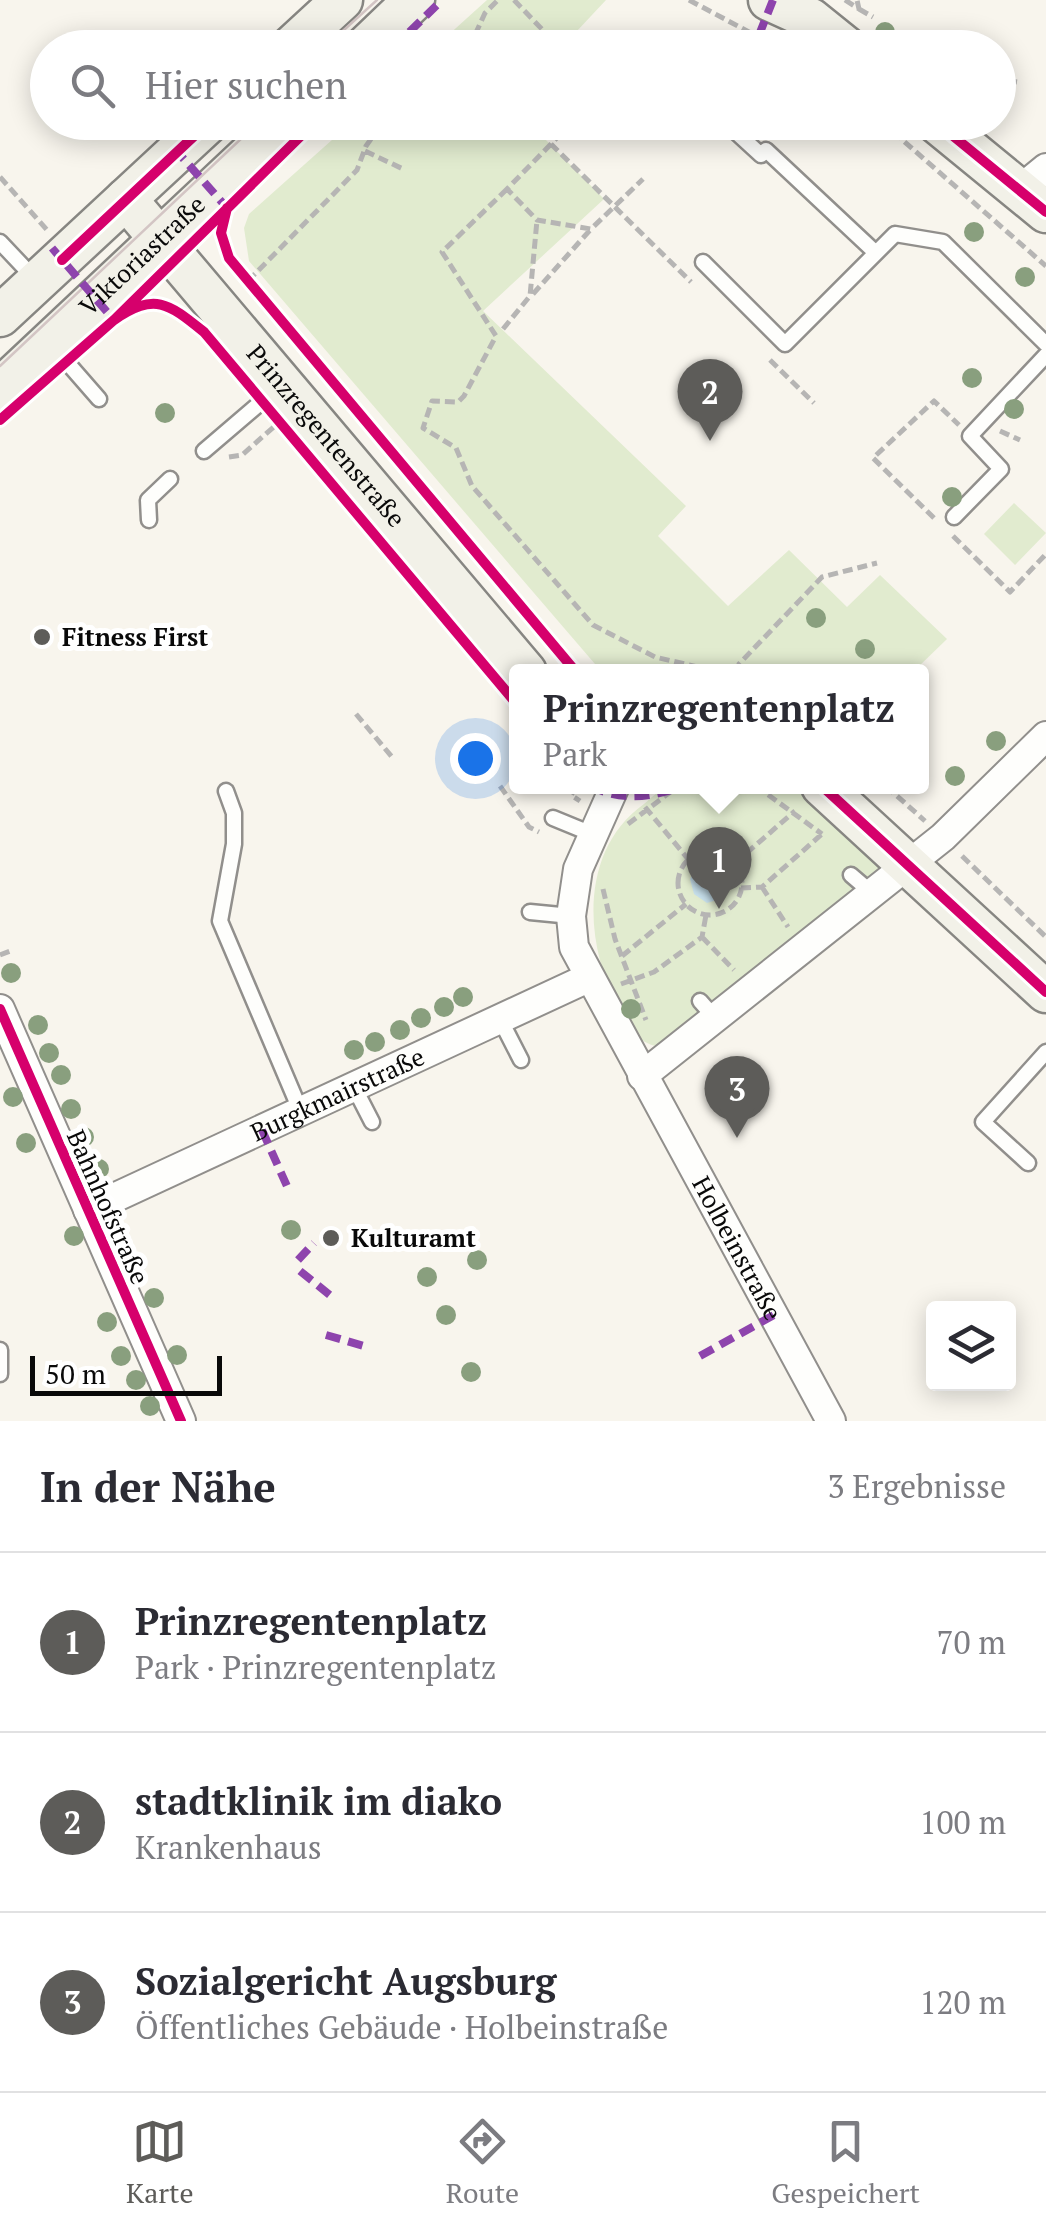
<!DOCTYPE html>
<html lang="de">
<meta charset="utf-8">
<style>
:root{--surface:#fff;--page:#f7f7f7;--text:#2b2b33;--muted:#7c7c81;--line:#e1e1e2;--accent:#5d5c59}
body{margin:0;font-family:"PT Serif",serif;background:var(--page);color:var(--text)}
.controls{position:absolute;right:30px;bottom:30px;display:grid;overflow:hidden;border-radius:10px;box-shadow:0 5px 25px #0003}
.controls button{width:90px;height:90px;display:grid;place-items:center;padding:0;border:0;border-bottom:2px solid var(--line);background:var(--surface);color:var(--text);font:50px sans-serif}
.scale{position:absolute;left:30px;bottom:25px;width:192px;box-sizing:border-box;padding-left:10px;border:5px solid #090909;border-top:0;font-size:28px;line-height:35px;white-space:nowrap;color:#090909;-webkit-text-stroke:8px #fff;paint-order:stroke}
.you{position:absolute;left:475px;top:758px;width:35px;height:35px;margin:-25px;border:8px solid #fff;border-radius:50%;background:#1a73e8;box-shadow:0 0 0 15px #1a73e833}
.badge{display:grid;place-items:center;width:65px;height:65px;border-radius:50%;background:var(--accent);color:#fff;font-size:32px;font-weight:700}
.pin{position:absolute;translate:-50% -82px;filter:drop-shadow(0 2px 5px #0008)}
.pin::after{content:'';position:absolute;top:52px;width:35px;height:30px;background:inherit;clip-path:polygon(0 0,100% 0,50% 100%)}
.popup{position:absolute;left:509px;top:664px;width:420px;height:130px;box-sizing:border-box;display:grid;place-content:center;border-radius:10px;background:var(--surface);filter:drop-shadow(0 2px 8px #0005);font-size:32px;white-space:nowrap;color:var(--muted)}
.popup b{font-size:38px;color:var(--text)}
.popup::after{content:'';position:absolute;left:50%;top:100%;margin-left:-20px;border:20px solid transparent;border-top-color:var(--surface)}
.list{margin:0;padding:0;list-style:none}
h2{display:flex;justify-content:space-between;align-items:center;height:130px;margin:0;padding:0 40px;font-size:42px}
h2 small{font-size:32px;font-weight:400;color:var(--muted)}
.list li{display:grid;grid-template-columns:65px 1fr auto;gap:30px;align-items:center;box-sizing:border-box;height:180px;padding:0 40px;border-top:2px solid var(--line)}
.list b{display:block;font-size:38px;white-space:nowrap}
.list p{margin:0;font-size:32px;white-space:nowrap;color:var(--muted)}
.list em{font-size:32px;font-style:normal;color:var(--muted)}
.icon{flex:none;width:55px;height:55px;fill:none;stroke:currentColor;stroke-width:2;stroke-linecap:round;stroke-linejoin:round}
.map{position:relative;flex:none;width:1046px;height:1421px;overflow:hidden}
.search{position:absolute;background:var(--surface);box-shadow:0 5px 25px #0003;left:30px;right:30px;top:30px;height:110px;display:flex;align-items:center;gap:25px;box-sizing:border-box;padding:0 35px;border-radius:55px;color:var(--muted);font-size:38px}
.sheet{height:670px;background:var(--surface)}
nav{display:flex;justify-content:space-around;align-items:center;box-sizing:border-box;height:140px;border-top:2px solid var(--line);background:var(--surface);font-size:28px;color:var(--muted)}
nav a{display:grid;justify-items:center;gap:5px}
nav .on{color:var(--accent)}
.map>svg:first-child{display:block}
.green{fill:#e1ebcf}
.water{fill:#c8e1ed}
.lines{fill:none;stroke-linecap:round;stroke-linejoin:round}
.lane-casing{stroke:#918f8c;stroke-width:19}
.street-casing{stroke:#918f8c;stroke-width:32}
.secondary-casing{stroke:#878682;stroke-width:45}
.path{stroke:#b6b5b4;stroke-width:5;stroke-dasharray:10 5;stroke-linecap:butt}
.lane{stroke:#fefefc;stroke-width:14}
.street{stroke:#fefefc;stroke-width:28}
.secondary{stroke:#f2f1e8;stroke-width:40}
.tram{stroke:#d3c5c4;stroke-width:2.5}
.quiet{stroke:#8e44ad;stroke-width:8;stroke-dasharray:15 8;stroke-linecap:butt}
.cycleway-casing{stroke:#fff;stroke-width:16}
.cycleway{stroke:#d6006c;stroke-width:10}
.tree{fill:#899f7e}
.poi-dot{fill:#5d5c59;stroke:#fff;stroke-width:4}
.labels{text-anchor:middle;stroke-width:10;stroke-linejoin:round;paint-order:stroke}
.street-label{font-size:25px;fill:#090909;stroke:#fff}
.poi-label{font-size:25px;font-weight:bold;fill:#090909;stroke:#fff;text-anchor:start}
</style>
<div class="map">
<svg width="1046" height="1421" viewBox="0 0 1046 1421">
<rect width="100%" height="100%" fill="#f8f5ed"/>
<!-- green -->
<path class="green" d="M487 0H606L562 47H435Z
M351 123H542L544 138 604 199 483 311 686 506 658 536 728 606 789 550 847 607 880 575 947 639 914 671H601L249 261 244 228 249 214Z
M1014 503 1046 533 1015 565 984 534Z
M792 787 810 795 894 869 666 1048C637 1045 631 1029 618 1006 584 944 579 850 644 804 651 798 660 789 669 787 696 780 761 787 792 787Z"/>
<!-- water -->
<path class="water" d="M714 863 725 869 730 886 723 898 707 903 694 894 690 879 697 868Z"/>
<g class="lines">
<!-- lane casing -->
<g class="lane-casing">
<path id="lane" d="M725 122 761 155 766 150 876 253
M0 242 34 278
M703 262 785 344 895 234 943 242 1046 344
M51 344 99 399
M204 451 280 386
M954 517 1001 469 970 436 1046 355
M149 520 148 500 170 479
M226 791 234 813V844L220 921 301 1112
M553 818 592 834
M851 875 872 893
M530 912 571 916
M700 1001 715 1018
M500 1019 521 1060
M354 1087 372 1122
M1028 1163 983 1122 1046 1052
M0 1350V1374"/>
</g>
<!-- street casing -->
<g class="street-casing">
<g id="street">
<path d="M1019 190 1046 168"/>
<path id="s1" d="M615 786 578 869 571 916 574 947 831 1421"/>
<path d="M0 1009 181 1421"/>
<path d="M642 1076 943 837 1046 736"/>
<path id="s2" d="M88 1210 588 978"/>
</g>
</g>
<!-- secondary casing -->
<g class="secondary-casing">
<g id="secondary">
<path d="M769 0 811 19 847 48"/>
<path d="M290 48 342 0"/>
<path d="M364 48 414 0"/>
<path d="M936 122 1046 212"/>
<path id="s3" d="M126 199 526 672"/>
<path d="M0 316 209 122"/>
<path id="s4" d="M0 389 284 122"/>
<path d="M822 786 1046 992"/>
</g>
</g>
<!-- path -->
<path class="path" d="M514 0 560 48
M689 0 779 48
M845 0 859 9 857 0
M859 9 873 17
M469 48 485 13 498 0
M998 79 1017 82
M572 122 551 144 691 282
M882 122 1046 266
M551 144 507 189 537 220 591 229 643 179
M365 151 403 169
M0 177 48 231
M507 189 442 252 496 336 464 396 458 402 432 401 423 428 456 448 472 486 593 625 655 657 720 672
M248 281 357 170 366 146 383 122
M533 294 591 229
M503 329 530 296 537 220
M770 360 814 403
M1000 431 1020 440
M229 457 242 455 277 424
M934 518 873 458 934 401 959 425
M953 536 1010 592 1046 554
M737 672 739 664 822 577 877 563
M356 714 392 757
M500 786 529 827 539 832
M577 786 571 795 580 801
M756 786 822 834
M886 786 925 821
M645 807 688 859
M628 824 673 790
M678 883a32 32 0 1 1 64 0a32 32 0 1 1-64 0Z
M962 856 1046 937
M735 863 795 811
M762 887 788 927
M741 888 762 887 822 834
M603 889 615 939 646 1020
M702 937 734 970
M0 955 13 950
M622 956 686 904
M621 984 654 972 702 937 706 915"/>
<!-- lane -->
<use href="#lane" class="lane"/>
<!-- street -->
<use href="#street" class="street"/>
<!-- secondary -->
<use href="#secondary" class="secondary"/>
<!-- tram -->
<path class="tram" d="M324 48 377 0
M0 366 259 122"/>
<!-- quiet -->
<path class="quiet" d="M759 35 773 0
M393 48 442 0
M863 48 874 35
M174 148 227 208
M52 248 114 320
M590 786C623 802 651 797 685 786
M262 1130 290 1193
M298 1260 314 1243
M300 1271 331 1296
M326 1335 367 1347
M700 1356 774 1315"/>
<!-- cycleway casing -->
<g class="cycleway-casing">
<path id="cycleway" d="M936 122 1046 212
M227 208 221 233 229 258 576 672
M62 260 209 122
M114 320C155 292 168 303 204 332L516 703
M0 420 114 320 315 122
M822 786 1046 992
M0 1009 181 1421"/>
</g>
<!-- cycleway -->
<use href="#cycleway" class="cycleway"/>
</g>
<!-- trees -->
<g class="tree">
<circle cx="885" cy="32" r="10"/>
<circle cx="974" cy="232" r="10"/>
<circle cx="1025" cy="277" r="10"/>
<circle cx="972" cy="378" r="10"/>
<circle cx="1014" cy="409" r="10"/>
<circle cx="165" cy="413" r="10"/>
<circle cx="952" cy="497" r="10"/>
<circle cx="816" cy="618" r="10"/>
<circle cx="865" cy="649" r="10"/>
<circle cx="996" cy="741" r="10"/>
<circle cx="955" cy="776" r="10"/>
<circle cx="11" cy="973" r="10"/>
<circle cx="463" cy="997" r="10"/>
<circle cx="444" cy="1007" r="10"/>
<circle cx="631" cy="1009" r="10"/>
<circle cx="421" cy="1018" r="10"/>
<circle cx="38" cy="1025" r="10"/>
<circle cx="400" cy="1030" r="10"/>
<circle cx="375" cy="1042" r="10"/>
<circle cx="354" cy="1050" r="10"/>
<circle cx="49" cy="1053" r="10"/>
<circle cx="61" cy="1075" r="10"/>
<circle cx="13" cy="1097" r="10"/>
<circle cx="71" cy="1109" r="10"/>
<circle cx="84" cy="1137" r="10"/>
<circle cx="26" cy="1143" r="10"/>
<circle cx="99" cy="1169" r="10"/>
<circle cx="291" cy="1230" r="10"/>
<circle cx="74" cy="1236" r="10"/>
<circle cx="477" cy="1260" r="10"/>
<circle cx="137" cy="1263" r="10"/>
<circle cx="427" cy="1277" r="10"/>
<circle cx="154" cy="1298" r="10"/>
<circle cx="446" cy="1315" r="10"/>
<circle cx="107" cy="1322" r="10"/>
<circle cx="177" cy="1355" r="10"/>
<circle cx="121" cy="1356" r="10"/>
<circle cx="471" cy="1372" r="10"/>
<circle cx="136" cy="1380" r="10"/>
<circle cx="150" cy="1406" r="10"/>
</g>
<!-- markers -->
<g class="poi-dot">
<circle cx="42" cy="637" r="10"/>
<circle cx="331" cy="1238" r="10"/>
</g>
<g class="labels">
<!-- street labels -->
<g class="street-label">
<text dy="9" stroke="none"><textPath href="#s4" startOffset="195">Viktoriastraße</textPath></text>
<text dy="9" stroke="none"><textPath href="#s3" startOffset="310">Prinzregentenstraße</textPath></text>
<text dy="9" stroke="none"><textPath href="#s2" startOffset="275">Burgkmairstraße</textPath></text>
<text transform="translate(108 1207) rotate(66)" y="9">Bahnhofstraße</text>
<text dy="9" stroke="none"><textPath href="#s1" startOffset="512">Holbeinstraße</textPath></text>
</g>
<!-- poi labels -->
<g class="poi-label">
<text x="62" y="646">Fitness First</text>
<text x="351" y="1247">Kulturamt</text>
</g>
</g>
</svg>
<div class="controls">
<button><svg class="icon" aria-label="layers" viewBox="0 0 24 24"><path d="M12 4l9 5-9 5-9-5zM3 14l9 5 9-5"/></svg></button>
</div>
<div class="scale">50 m</div>
<div class="you"></div>
<div class="pin badge" style="left:719px;top:909px">1</div>
<div class="popup"><b>Prinzregentenplatz</b>Park</div>
<div class="pin badge" style="left:710px;top:441px">2</div>
<div class="pin badge" style="left:737px;top:1138px">3</div>
<div class="search"><svg class="icon" aria-label="search" viewBox="0 0 24 24"><circle cx="10" cy="10" r="6"/><path d="M15 15l6 6"/></svg>Hier suchen</div>
</div>
<section class="sheet">
<h2>In der Nähe<small>3 Ergebnisse</small></h2>
<ul class="list">
<li><span class="badge">1</span><div><b>Prinzregentenplatz</b><p>Park · Prinzregentenplatz</p></div><em>70 m</em></li>
<li><span class="badge">2</span><div><b>stadtklinik im diako</b><p>Krankenhaus</p></div><em>100 m</em></li>
<li><span class="badge">3</span><div><b>Sozialgericht Augsburg</b><p>Öffentliches Gebäude · Holbeinstraße</p></div><em>120 m</em></li>
</ul>
</section>
<nav>
<a class="on"><svg class="icon" aria-label="map" viewBox="0 0 24 24"><path d="M3 6l6-2 6 2 6-2v14l-6 2-6-2-6 2zM9 4v14M15 6v14"/></svg>Karte</a>
<a><svg class="icon" aria-label="directions" viewBox="0 0 24 24"><path d="M12 3l9 9-9 9-9-9zM9 14v-3h6M13 9l2 2-2 2"/></svg>Route</a>
<a><svg class="icon" aria-label="saved" viewBox="0 0 24 24"><path d="M7 4h10v16l-5-4-5 4z"/></svg>Gespeichert</a>
</nav>
